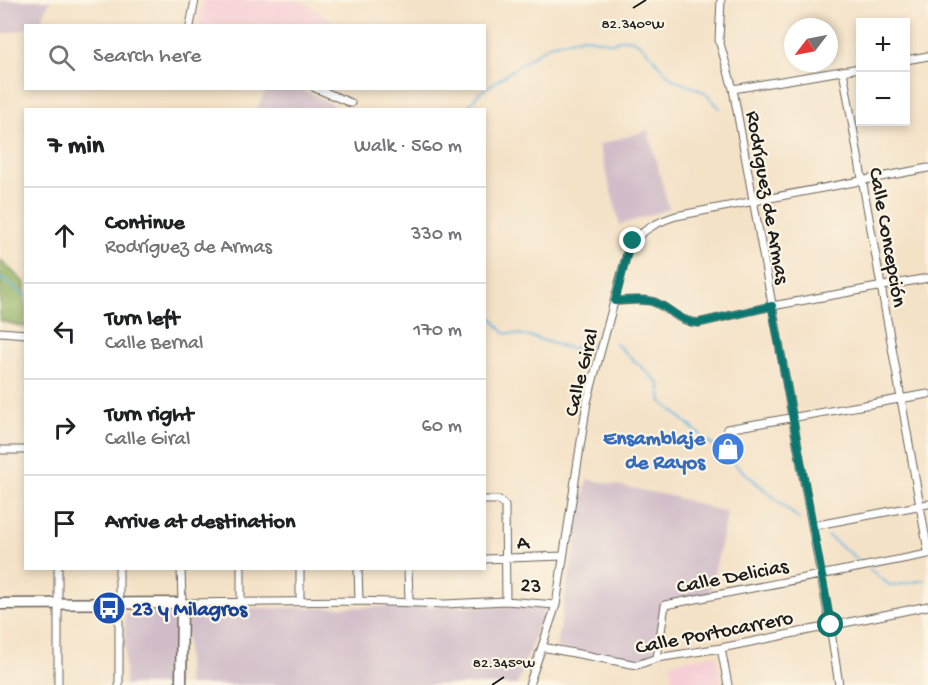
<!DOCTYPE html>
<meta charset="utf-8">
<style>
:root{--surface:#fff;--page:#f6f6f6;--text:#202124;--muted:#757577;--line:#e0e0e0}
body{margin:0;font-family:"Gochi Hand",sans-serif;background:var(--page);color:var(--text)}
.controls{position:absolute;right:18px;top:18px;display:grid;overflow:hidden;border-radius:0px;box-shadow:0 3px 9px #0003}
.controls button{width:54px;height:54px;display:grid;place-items:center;padding:0;border:0;border-bottom:2px solid var(--line);background:var(--surface);color:var(--text);font:30px sans-serif}
.compass{position:absolute;left:784px;top:18px;width:54px;height:54px;border-radius:50%;background:var(--surface);box-shadow:0 3px 9px #0003;rotate:238deg}
.stop{position:absolute;width:18px;height:18px;margin:-14px;border:4px solid #0f766e;border-radius:50%;background:#fff}
.stop.end{background:#0f766e;border-color:#fff;box-shadow:0 2px 6px #0008}
.list{margin:0;padding:0;list-style:none}
h2{display:flex;justify-content:space-between;align-items:center;height:78px;margin:0;padding:0 24px;font-size:26px}
h2 small{font-size:20px;font-weight:400;color:var(--muted)}
.list li{display:grid;grid-template-columns:39px 1fr auto;gap:18px;align-items:center;box-sizing:border-box;height:96px;padding:0 24px;border-top:2px solid var(--line)}
.list b{display:block;font-size:22px;white-space:nowrap}
.list p{margin:0;font-size:20px;white-space:nowrap;color:var(--muted)}
.list em{font-size:20px;font-style:normal;color:var(--muted)}
.icon{flex:none;width:33px;height:33px;fill:none;stroke:currentColor;stroke-width:2;stroke-linecap:round;stroke-linejoin:round}
.map{position:relative;flex:none;width:928px;height:685px;overflow:hidden}
.search{position:absolute;background:var(--surface);box-shadow:0 3px 9px #0003;left:24px;top:24px;width:462px;height:66px;display:flex;align-items:center;gap:15px;box-sizing:border-box;padding:0 21px;border-radius:0px;color:var(--muted);font-size:22px}
.panel{position:absolute;background:var(--surface);box-shadow:0 3px 9px #0003;left:24px;top:108px;width:462px;height:462px;border-radius:0px}
.map>svg:first-child{display:block}
.built{fill:#f6cfd6}
.industrial{fill:#d1bdc9}
.forest{fill:#94b468;stroke:#586842;stroke-width:1.5}
.lines{fill:none;stroke-linecap:round;stroke-linejoin:round}
.stream{stroke:#69b5e2;stroke-width:2}
.street-casing{stroke:#686158;stroke-width:9}
.secondary-casing{stroke:#686158;stroke-width:13}
.street{stroke:#fff;stroke-width:7}
.secondary{stroke:#fff;stroke-width:10}
.route{stroke:#0f766e;stroke-width:8}
.ticks{fill:none;stroke:#1c1c1c;stroke-width:2}
.labels{text-anchor:middle;stroke-width:4.5;stroke-linejoin:round;paint-order:stroke}
.street-label{font-size:21px;fill:#1c1c1c;stroke:#fcf5e5}
.shop-label{font-size:21px;font-weight:bold;fill:#366cbe;stroke:#fcf5e5;text-anchor:end}
.transit-label{font-size:21px;font-weight:bold;fill:#164399;stroke:#fcf5e5;text-anchor:start}
.ticks-label{font-size:15px;text-anchor:middle;fill:#1c1c1c;stroke:#fcf5e5;stroke-width:4.5;stroke-linejoin:round;paint-order:stroke}
</style>
<div class="map">
<svg width="928" height="685" viewBox="0 0 928 685">
<rect width="100%" height="100%" fill="#fcf5e5"/>
<filter id="ink" filterUnits="userSpaceOnUse"><feTurbulence type="fractalNoise" baseFrequency=".0167" numOctaves="2"/><feDisplacementMap in="SourceGraphic" scale="12" xChannelSelector="R" yChannelSelector="G"/><feConvolveMatrix kernelMatrix="1 2 1 2 8 2 1 2 1" color-interpolation-filters="sRGB"/></filter>
<filter id="wash" filterUnits="userSpaceOnUse"><feTurbulence type="fractalNoise" baseFrequency=".008" numOctaves="4" result="noise"/><feDisplacementMap in="SourceGraphic" scale="24" xChannelSelector="R" yChannelSelector="G"/><feGaussianBlur stdDeviation="1.35" result="paint"/><feColorMatrix in="noise" values="0 0 0 0 0 0 0 0 0 0 0 0 0 0 0 0 0 1.4 0 .05"/><feComposite in="paint" operator="in"/></filter>
<g filter="url(#wash)">
<rect width="100%" height="100%" fill="#f4e2c7"/>
<!-- built -->
<path class="built" d="M203 0H300L339 25H198Z
M716 654 722 685H673L670 663Z"/>
<!-- industrial -->
<path class="industrial" d="M0 0H50L39 25 26 26 25 29 0 35Z
M267 88 301 89 341 109H257Z
M648 130 669 209 620 225 599 145Z
M587 479 675 497 727 513 710 593 663 603 653 657 639 662 556 648Z
M546 605 517 685H187V609Z
M177 612 176 685H125V614Z"/>
<!-- forest -->
<path class="forest" d="M0 260 25 283V327L0 321Z"/>
<g class="lines">
<!-- stream -->
<path class="stream" d="M466 110 479 93 549 45 583 37 613 43C640 26 655 66 672 78 681 85 693 86 702 91 709 95 714 103 720 108
M0 277 26 297
M484 308 504 333C531 334 548 343 573 349L584 343 593 345
M615 343 659 383 662 402 799 519
M828 536 865 565
M869 569 891 586 925 580"/>
</g>
</g>
<g filter="url(#ink)">
<g class="lines">
<!-- street casing -->
<g class="street-casing">
<path id="street" d="M721 0 719 40 733 89 830 625 839 685
M190 26 195 0
M906 60 928 56
M843 71 928 551
M315 88 351 103
M733 89 860 68
M615 301C627 301 643 298 654 302 671 309 677 321 698 323L772 306 928 278
M0 332 26 334
M727 429 928 394
M0 450H26
M484 500H499L505 506 506 601
M812 526 928 504
M484 559 563 556
M58 568V685
M119 568V685
M181 568 182 603 359 601 445 604 506 601 556 605
M241 568V602
M300 568V601
M358 568 359 601
M408 568 409 601
M542 647 637 665 657 658 721 648 928 606
M721 648 728 685
M657 658 665 605 928 554
M529 685 556 605 587 402 629 246C642 230 657 222 676 216L928 168"/>
</g>
<!-- secondary casing -->
<g class="secondary-casing">
<path id="secondary" d="M0 604 182 603 181 685"/>
</g>
<!-- street -->
<use href="#street" class="street"/>
<!-- secondary -->
<use href="#secondary" class="secondary"/>
</g>
</g>
<g class="lines" filter="url(#ink)">
<!-- route -->
<path class="route" d="M633 241 629 246 615 301C627 301 643 298 654 302 671 308 679 322 698 323L772 306 831 625"/>
</g>
<!-- ticks -->
<path class="ticks" d="M633 8 646 0M492 685 504 677"/>
<!-- icons -->
<defs>
<g id="shop-disc" transform="scale(1.725)"><circle r="9.5" fill="#3f7fe0" stroke="#fcf5e5"/><path d="M-5-2.5h2.3a2.7 3.5 0 0 1 5.4 0H5L5.5 6h-11ZM-1.5-2.5h3a1.5 2.3 0 0 0-3 0Z" fill="#fff"/></g>
<g id="bus-disc" transform="scale(1.725)"><circle r="9.5" fill="#1a4fb4" stroke="#fcf5e5"/><path d="M-5-6H5V4H4V6H2V4H-2V6H-4V4H-5ZM-3.5-4V0h7V-4ZM-3.5 1.2v1.5H-2V1.2ZM2 1.2v1.5H3.5V1.2Z" fill="#fff"/></g>
</defs>
<g fill-rule="evenodd">
<use href="#shop-disc" x="728" y="449"/>
<use href="#bus-disc" x="109" y="608"/>
</g>
<g class="labels">
<!-- street labels -->
<g class="street-label">
<text transform="translate(769 197) rotate(80)" y="7">Rodríguez de Armas</text>
<text transform="translate(889 237) rotate(80)" y="7">Calle Concepción</text>
<text transform="translate(580 372) rotate(-76)" y="7">Calle Giral</text>
<text transform="translate(523 541) rotate(-2)" y="7">A</text>
<text transform="translate(732 575) rotate(-11)" y="7">Calle Delicias</text>
<text transform="translate(531 584) rotate(4)" y="7">23</text>
<text transform="translate(714 631) rotate(-11)" y="7">Calle Portocarrero</text>
</g>
<!-- shop labels -->
<g class="shop-label">
<text x="705" y="444">Ensamblaje<tspan x="705" dy="24">de Rayos</tspan></text>
</g>
<!-- transit labels -->
<g class="transit-label">
<text x="132" y="615">23 y Milagros</text>
</g>
</g>
<g class="ticks-label">
<text x="633" y="28">82.340°W</text>
<text x="504" y="667">82.345°W</text>
</g>
</svg>
<div class="controls">
<button>+</button>
<button>−</button>
</div>
<svg class="compass" viewBox="-18 -18 36 36"><path d="M0-13l5 13h-10z" fill="#e53935"/><path d="M0 13l5-13h-10z" fill="#757577"/></svg>
<div class="stop" style="left:831px;top:625px"></div>
<div class="stop end" style="left:633px;top:241px"></div>
<div class="search"><svg class="icon" aria-label="search" viewBox="0 0 24 24"><circle cx="10" cy="10" r="6"/><path d="M15 15l6 6"/></svg>Search here</div>
<section class="panel">
<h2>7 min<small>Walk · 560 m</small></h2>
<ul class="list">
<li><svg class="icon" aria-label="ahead" viewBox="0 0 24 24"><path d="M12 20V5M6 11l6-6 6 6"/></svg><div><b>Continue</b><p>Rodríguez de Armas</p></div><em>330 m</em></li>
<li><svg class="icon" aria-label="left" viewBox="0 0 24 24"><path d="M17 20v-9H6M10 6l-5 5 5 5"/></svg><div><b>Turn left</b><p>Calle Bernal</p></div><em>170 m</em></li>
<li><svg class="icon" aria-label="right" viewBox="0 0 24 24"><path d="M7 20v-9h11M14 6l5 5-5 5"/></svg><div><b>Turn right</b><p>Calle Giral</p></div><em>60 m</em></li>
<li><svg class="icon" aria-label="arrive" viewBox="0 0 24 24"><path d="M6 21V4h12l-3 4 3 4H6"/></svg><div><b>Arrive at destination</b></div></li>
</ul>
</section>
</div>
